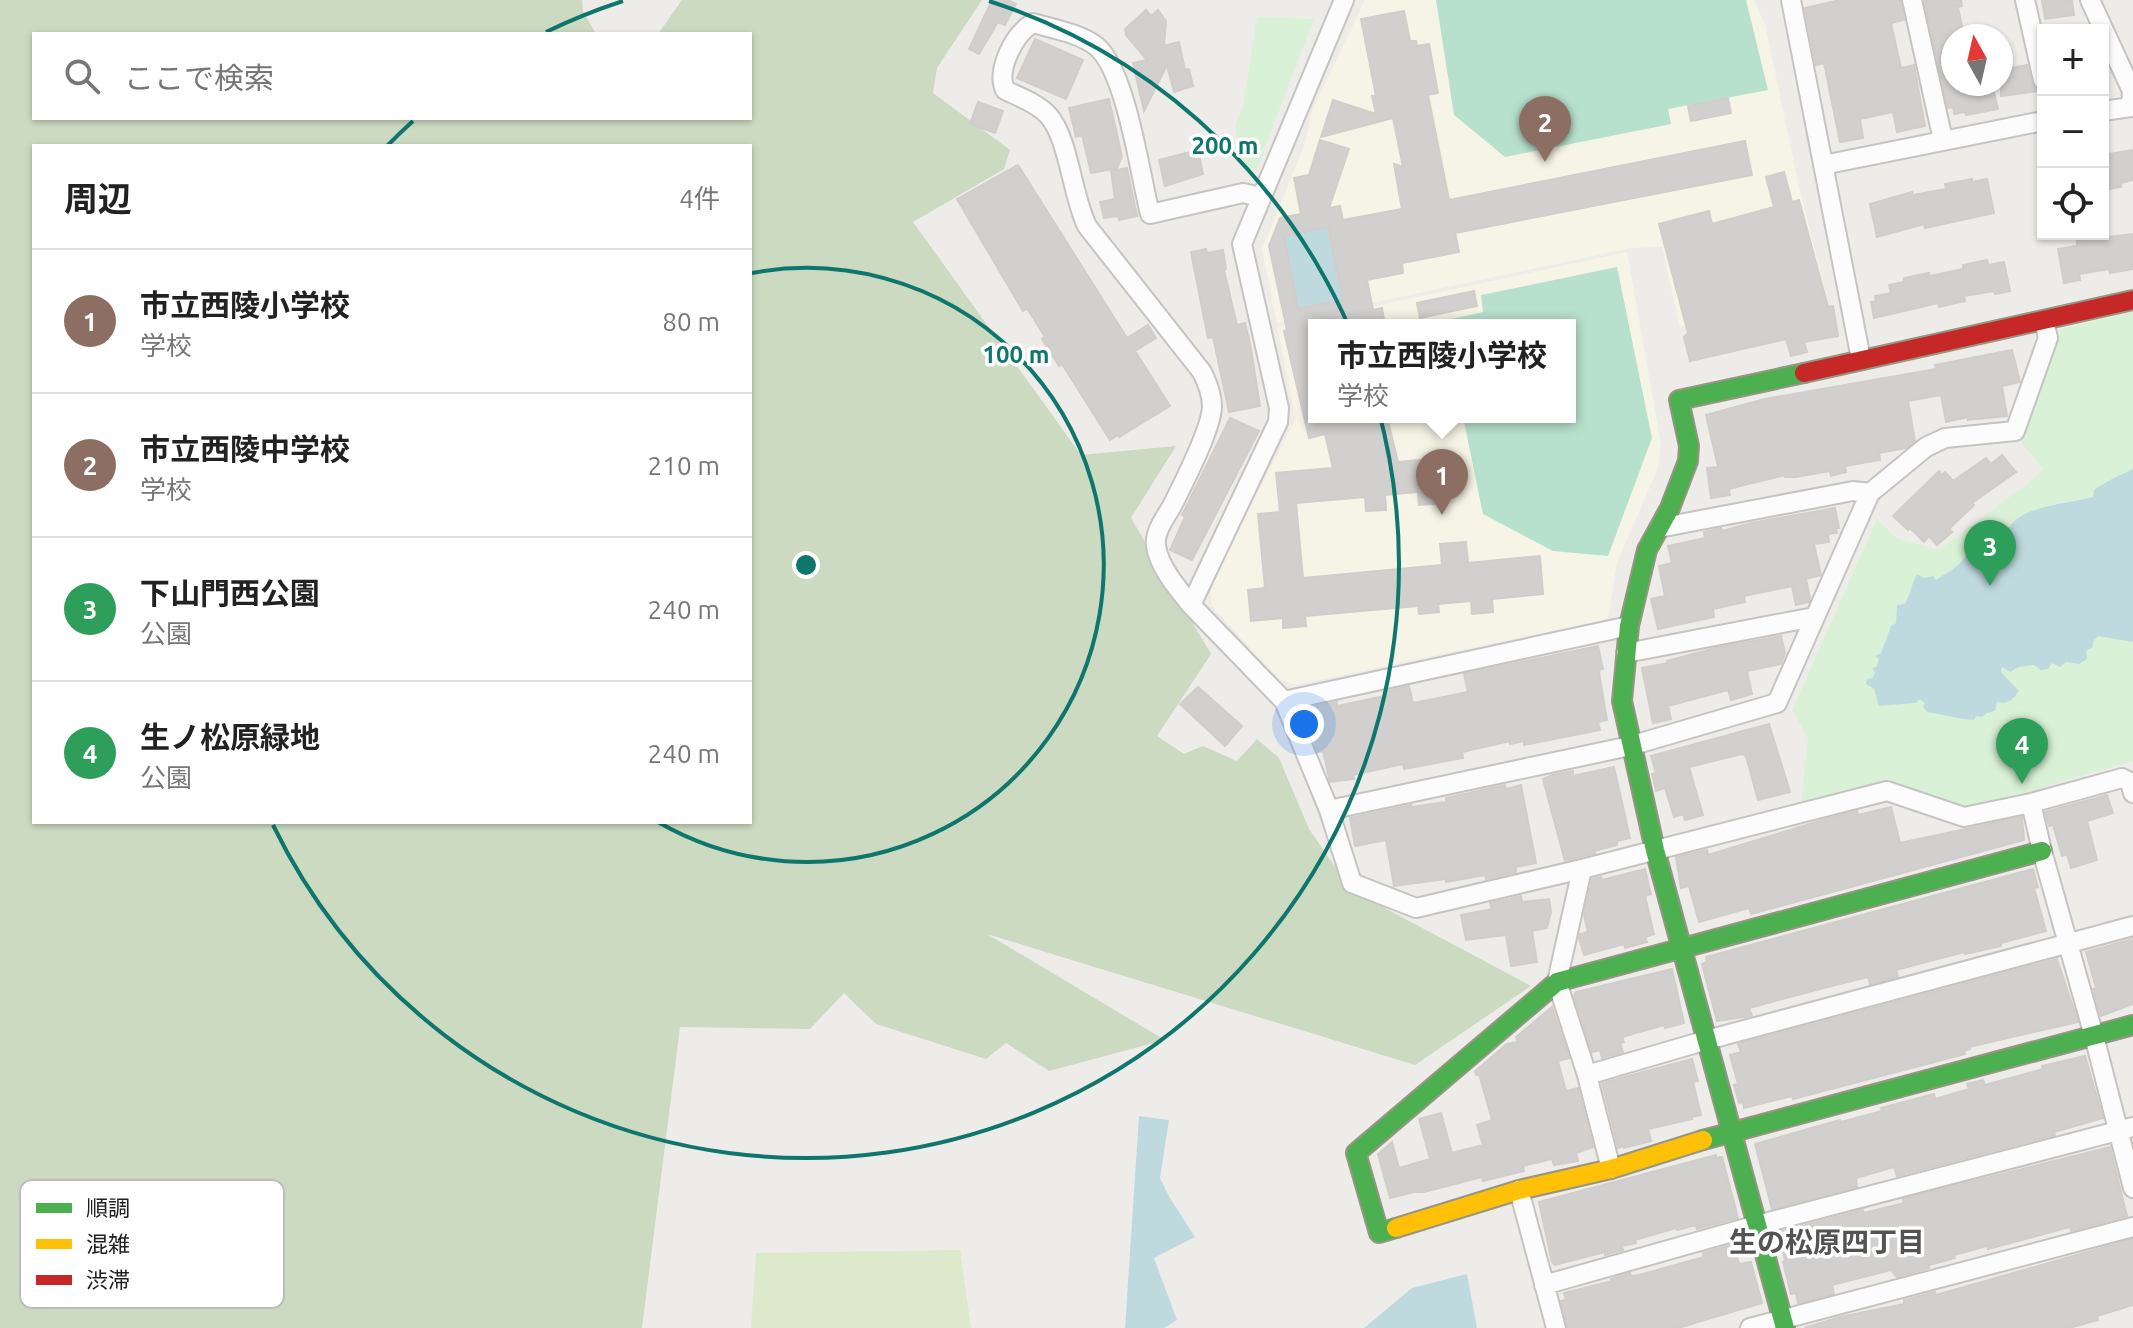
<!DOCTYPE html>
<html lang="ja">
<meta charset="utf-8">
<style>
:root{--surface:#fff;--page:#f2f2f2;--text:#222;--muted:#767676;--line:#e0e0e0;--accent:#0f766e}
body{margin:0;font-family:Ubuntu,"Noto Sans JP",sans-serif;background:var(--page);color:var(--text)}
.controls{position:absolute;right:24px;top:24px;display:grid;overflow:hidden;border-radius:0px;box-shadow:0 2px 6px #0004}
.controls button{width:72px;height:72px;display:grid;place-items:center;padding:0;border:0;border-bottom:2px solid var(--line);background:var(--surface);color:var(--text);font:40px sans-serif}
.compass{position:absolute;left:1941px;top:24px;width:72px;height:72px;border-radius:50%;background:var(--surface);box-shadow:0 2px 6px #0004;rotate:352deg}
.you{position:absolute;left:1304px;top:724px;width:28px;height:28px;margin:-20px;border:6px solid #fff;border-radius:50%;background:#1a73e8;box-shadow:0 0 0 12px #1a73e833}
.badge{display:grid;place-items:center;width:52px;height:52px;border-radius:50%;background:var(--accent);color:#fff;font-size:26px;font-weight:700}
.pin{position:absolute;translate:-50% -66px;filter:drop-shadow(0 2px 4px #0008)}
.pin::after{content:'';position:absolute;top:42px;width:28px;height:24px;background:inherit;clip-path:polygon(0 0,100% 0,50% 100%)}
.popup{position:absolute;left:1308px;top:319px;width:268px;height:104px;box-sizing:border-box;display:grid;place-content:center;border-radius:0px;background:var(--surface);filter:drop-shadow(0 2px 6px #0005);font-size:26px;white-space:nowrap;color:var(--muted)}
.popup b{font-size:30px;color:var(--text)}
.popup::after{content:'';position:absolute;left:50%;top:100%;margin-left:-16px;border:16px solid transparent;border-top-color:var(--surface)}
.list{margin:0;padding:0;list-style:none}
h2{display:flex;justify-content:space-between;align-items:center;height:104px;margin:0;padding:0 32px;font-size:34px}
h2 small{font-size:26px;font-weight:400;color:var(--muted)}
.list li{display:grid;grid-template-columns:52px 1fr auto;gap:24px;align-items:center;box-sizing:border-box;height:144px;padding:0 32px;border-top:2px solid var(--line)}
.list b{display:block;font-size:30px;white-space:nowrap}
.list p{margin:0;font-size:26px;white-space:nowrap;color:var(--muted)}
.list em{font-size:26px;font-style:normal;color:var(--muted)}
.icon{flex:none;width:44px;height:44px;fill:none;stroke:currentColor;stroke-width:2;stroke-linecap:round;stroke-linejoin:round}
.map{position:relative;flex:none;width:2133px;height:1328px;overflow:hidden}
.search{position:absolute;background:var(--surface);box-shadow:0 2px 6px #0004;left:32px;top:32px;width:720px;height:88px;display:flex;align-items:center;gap:20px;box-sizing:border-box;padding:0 28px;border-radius:0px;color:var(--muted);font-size:30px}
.panel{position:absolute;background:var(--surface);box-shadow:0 2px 6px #0004;left:32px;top:144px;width:720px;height:680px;border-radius:0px}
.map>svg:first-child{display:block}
.education{fill:#f6f4e6;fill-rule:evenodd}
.grass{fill:#dce9ca}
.forest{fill:#cbdac0;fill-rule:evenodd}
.park{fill:#d9f2d7}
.pitch{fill:#b8e1cd}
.water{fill:#bfdade}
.building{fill:#d2d0ce;stroke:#d1cdca;stroke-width:2;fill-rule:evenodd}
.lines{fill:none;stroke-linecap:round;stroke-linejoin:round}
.street-casing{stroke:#c5c4c3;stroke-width:22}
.fast-casing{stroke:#969682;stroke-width:22}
.slow-casing{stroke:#969682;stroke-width:22}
.jam-casing{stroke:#969682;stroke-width:22}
.street{stroke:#fcfcfc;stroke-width:18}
.fast{stroke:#4caf50;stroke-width:18}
.slow{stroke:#ffc107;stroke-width:18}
.jam{stroke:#c62828;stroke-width:18}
.ring{fill:none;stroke:#0f766e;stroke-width:4}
.labels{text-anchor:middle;stroke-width:7;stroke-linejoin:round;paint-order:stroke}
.neighbourhood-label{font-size:28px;font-weight:bold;fill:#535353;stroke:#fff}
.key{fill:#fff;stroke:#bcbcbc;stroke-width:2}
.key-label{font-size:22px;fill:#202020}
.centre{fill:#0f766e;stroke:#fff;stroke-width:4}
.ring-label{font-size:24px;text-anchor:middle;font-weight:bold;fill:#0f766e;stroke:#fff;stroke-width:7;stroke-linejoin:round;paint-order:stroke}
</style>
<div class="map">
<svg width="2133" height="1328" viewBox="0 0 2133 1328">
<rect width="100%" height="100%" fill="#eeece9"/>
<!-- education -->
<path class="education" d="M1365 0H1754L1765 24 1797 178 1824 288 1680 327 1662 247 1631 248 1277 323 1262 249 1304 146 1313 109Z
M1627 252 1661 444 1658 468 1617 563 1608 619 1296 685 1279 679 1211 605 1210 586 1296 418 1277 327ZM1314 325H1570V417H1314Z"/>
<!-- grass -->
<path class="grass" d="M960 1250 971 1328H751L756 1253Z"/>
<!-- forest -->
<path class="forest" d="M0 0H582L583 11 596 34H34V118H750V34H658L682 0H982L937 68 933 93 1010 150 1004 169 913 222 1081 455 1176 446 1131 518 1211 654 1157 736 1184 754 1203 746 1237 761 1257 739 1279 758 1309 829 1351 890 1531 986 1415 1065 987 934 1165 1040 1049 1071 1006 1043 986 1059 876 1024 844 993 810 1029 680 1027 642 1328H0ZM34 146H750V822H34Z"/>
<!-- park -->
<path class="park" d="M1257 17 1314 19 1256 171 1242 167 1235 125 1243 107Z
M2133 312V761L2043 787V790L2013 795 1969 807 1888 781 1801 804 1808 738 1792 710 1877 519 1896 538 1939 550 2032 480 2043 469 2021 442 2061 329Z"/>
<!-- pitch -->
<path class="pitch" d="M1436 0H1746L1768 90 1668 109 1671 124 1505 157 1454 115Z
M1617 267 1652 438 1608 556 1553 551 1483 514 1463 417H1570V325H1444L1443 321 1483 312 1481 295Z"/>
<!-- water -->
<path class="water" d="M1328 227 1343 300 1298 309 1284 236Z
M2133 469V642L2098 636 2093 642V647L2086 651 2087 659 2079 664 2066 662 2060 667 2052 663 2048 669 2041 670 2034 665 2019 667 2010 672 2002 667 2001 672 2019 691C2012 700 2008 705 1997 702L1995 711 1987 713 1982 717 1976 716 1974 720C1957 719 1943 714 1927 712L1923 707 1925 703 1919 699 1916 703 1879 706 1874 689 1866 684 1867 679 1872 678 1875 673 1872 668 1876 667 1879 659 1875 656 1881 653 1891 626 1896 623 1897 605 1905 604C1910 595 1912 583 1917 574L1924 578 1933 576 1936 580C1947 572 1960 567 1967 554H1974L1976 544 1983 543 1982 536 1990 528H1996L1997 532 2008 529C2022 505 2068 504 2093 497L2094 490C2106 481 2119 476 2133 469Z
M1139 1116 1169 1120 1160 1178 1170 1198 1195 1237 1154 1258 1177 1320 1164 1328H1125Z
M1467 1274 1477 1328H1364L1412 1288Z"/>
<!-- building -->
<path class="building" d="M992 0H1008L1016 4 1005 25 998 22 979 54 969 49Z
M1840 0H1900L1904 20 1891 23 1901 68 1914 65 1925 126 1897 132 1893 112 1860 119 1863 138 1840 142 1824 63 1816 65 1805 8Z
M1924 0H1961L1962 6 1958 7 1964 36H1953V84H1992L1998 109 1966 115 1965 112 1954 114 1953 107 1948 108Z
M2042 0H2072L2074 15 2045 19Z
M1146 10 1151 16 1158 10 1166 21 1164 46 1179 42 1185 70 1189 69 1193 86 1174 92 1167 65 1144 111 1133 63 1147 60 1126 35 1125 29Z
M1404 11 1410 41H1416L1417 46 1429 44 1438 93 1428 95 1449 200 1745 141 1752 175 1455 233 1459 252 1402 263 1403 273 1367 280 1373 310 1382 308 1385 325H1314V417H1387L1398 462 1440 458 1444 503 1419 505 1418 492 1385 495 1386 510 1366 511 1365 497 1296 503 1303 578 1442 565 1440 544 1466 542 1468 563 1540 556 1543 594 1492 599 1493 612 1472 614 1471 601 1438 604 1439 612 1419 614 1418 606 1305 616 1306 626 1283 628V618L1251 621 1248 590 1265 588 1258 514 1280 512 1276 473 1333 468 1325 434 1309 438 1284 331 1287 330 1269 246 1280 218 1301 214 1294 178 1309 175 1320 140 1349 149 1329 208 1340 206 1343 220 1402 209 1394 164 1403 167 1393 118 1321 137 1333 100 1376 114 1372 96H1376L1361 19ZM1328 227 1343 300 1298 309 1284 236Z
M1035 39 1083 60 1066 99 1017 78Z
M2027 65 2032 83 2038 91 2001 96V70Z
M1728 98 1731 113 1691 121 1688 106Z
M1109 99 1122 157 1117 168 1091 173 1082 135 1076 137 1069 108Z
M978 102 1003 111 995 133 970 124Z
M1198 150 1203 174 1165 186 1159 160Z
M2133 150V180L2121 183V187L2103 190V155Z
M1018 165 1127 338 1148 325 1156 338 1135 351 1170 406 1119 437 1118 435 1110 440 1062 364 1059 366 1042 339 1045 337 1027 308 1023 311 957 199Z
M1127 168 1137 216 1119 220 1118 216 1104 218 1100 202 1115 199 1111 171Z
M1784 172 1792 202 1799 200 1828 307 1833 306 1838 336 1804 342 1807 352 1791 356 1786 339 1690 361 1684 337 1688 333 1659 224 1709 211 1712 224 1774 207 1766 177Z
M1972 179V182L1987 179 1994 213 1925 228 1924 224 1877 237 1870 204 1912 192 1913 195 1946 189 1945 184Z
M2133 234V269L2110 273 2109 269 2079 274 2080 280 2064 283 2058 249 2077 246V241Z
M1206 249 1207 253 1223 250 1226 269 1224 270 1237 325 1245 323 1250 343 1260 406 1229 412 1213 337 1208 338 1191 252Z
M1987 260 1988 265 2004 262 2010 291 1995 294 1994 291 1964 296 1965 301 1939 307 1938 303 1874 318 1871 302 1876 301 1875 296 1891 293 1889 285 1904 282V278L1929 273 1930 276 1963 269V265Z
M1474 291 1477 306 1420 318 1417 303Z
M2012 350 2020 382 2002 386 2007 416 1968 420V417L1946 422 1941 395 1908 401 1915 441 1906 448 1879 453 1880 460 1845 466 1846 472 1831 476 1830 471 1796 477H1785V475L1732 488 1729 490 1730 495 1711 498 1707 468 1718 467 1706 415 1765 399 1936 369 1935 365Z
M1230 418 1259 431 1192 560 1170 550 1185 517 1182 515Z
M2002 455 2016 472 1972 503 1974 505 1949 529 1952 532 1937 545 1929 536 1924 542 1910 528 1908 530 1893 516 1939 471 1942 475 1945 472 1953 481 1986 458 1991 464Z
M1835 508 1839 528H1836L1837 533 1828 534 1829 542 1814 544 1821 575 1806 579 1810 598 1809 602 1796 605 1792 586 1744 596 1745 602 1713 609 1714 617 1658 629 1651 599 1665 596 1659 566 1672 563 1668 546 1705 538 1704 532 1721 528 1722 531 1751 523Z
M1781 636 1785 653 1781 664 1747 671 1752 694 1731 700 1728 690 1668 706 1671 719 1653 723 1642 668 1668 663 1667 661 1715 648Z
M1598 646 1603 669H1600L1599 673 1607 720 1598 722 1600 730 1524 745V741L1510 744V741L1462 752 1463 758 1404 769 1403 764 1353 775 1354 779 1330 782 1323 751 1318 752 1316 747 1307 708 1337 702V706L1389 695 1388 691 1409 686 1413 703 1468 692 1464 674Z
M1198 687 1242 726 1225 746 1180 704Z
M1769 724 1790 792 1758 800 1746 756 1742 754 1689 767 1703 815 1685 820 1683 814 1674 817 1665 788 1656 791 1652 774 1656 773 1651 756Z
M1614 767 1630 838 1617 841V845L1594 851 1595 853 1565 861 1543 779 1552 775 1573 771V776Z
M1505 785 1506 789 1521 785 1536 863 1516 867V872L1486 879 1485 875 1446 882V879L1394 886 1386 840 1355 846 1350 818 1411 805 1412 807 1446 802V798Z
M2107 795 2113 813 2087 821 2097 860 2071 868 2067 854 2062 856 2053 825 2049 826 2045 812Z
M1891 807 1900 843 2022 817 2024 840 1751 914 1749 908 1699 922 1689 886 1681 888 1676 857 1707 850 1708 855 1826 819 1857 811 1858 815Z
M1645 869 1651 894 1645 896 1654 934 1645 937 1647 942 1625 948 1624 944 1584 955 1579 938 1580 934 1588 932 1584 915 1592 879 1601 877 1602 880Z
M2033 869 2038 887 2034 888 2046 931 2001 943V946L1965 954 1964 952 1896 970 1898 977 1870 984 1868 977 1824 988 1749 1008 1752 1016 1717 1021 1702 964 1707 962 1706 957Z
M1521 896 1522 902 1549 899 1551 912 1547 928 1532 931 1537 962 1511 966 1506 935 1466 940 1461 915 1492 909 1490 903Z
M2133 939V1004L2101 1016 2093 989 2096 988 2086 952Z
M2057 959 2078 1022 1969 1047 1970 1049 1964 1051 1965 1054 1793 1099 1792 1096 1744 1108 1743 1102 1739 1103 1734 1085 1738 1084 1730 1055 1741 1052 1738 1044Z
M1672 969 1684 1023 1665 1028 1664 1025 1622 1037 1624 1042 1620 1043 1623 1052 1602 1058 1600 1050 1592 1052 1574 996 1576 992Z
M1552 1007 1569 1058 1558 1061 1566 1091 1578 1088 1593 1147 1576 1153 1578 1161 1554 1165 1552 1159 1523 1166 1524 1171 1483 1181 1482 1177 1424 1192H1414L1390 1198 1378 1154 1392 1142 1399 1168 1430 1159 1419 1119 1441 1113 1452 1153 1483 1145 1477 1125 1492 1120 1479 1074 1476 1075 1475 1071 1507 1044 1518 1042 1516 1037Z
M2085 1056 2103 1118 2054 1132 2055 1135 1897 1176 1894 1167 1856 1178 1857 1187 1772 1209 1755 1144 1840 1120 1841 1122 1882 1111 1881 1108 1934 1094 1935 1099 1969 1089 1967 1084 1983 1080 1985 1085 2043 1069 2042 1066Z
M1692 1059 1698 1081 1693 1082 1701 1115 1691 1117 1692 1119 1648 1129 1651 1141 1624 1148V1146L1618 1148 1602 1083Z
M2110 1147 2127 1216 2071 1231 2070 1227 1988 1249 1987 1246 1954 1255 1955 1258 1929 1265V1268L1897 1277 1891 1270 1832 1285 1834 1294 1798 1303 1796 1293 1791 1294 1783 1262 1785 1261 1779 1232 1863 1210 1864 1213 1904 1203 1903 1199Z
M1716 1155V1158L1722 1157 1738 1218 1697 1229 1696 1225 1677 1230 1676 1228 1635 1240 1636 1243 1622 1246 1623 1250 1605 1255V1252L1555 1265 1552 1262 1539 1202Z
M2133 1239V1305L2097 1316 2098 1320 2069 1328H1804L1840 1317 1904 1304V1300L1935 1292 1936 1295Z
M1733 1244 1739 1264 1751 1262 1762 1303 1678 1328H1568L1561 1301 1566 1300 1564 1293 1612 1281 1611 1279 1630 1273 1631 1276 1639 1275 1704 1257 1703 1253Z"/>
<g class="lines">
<!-- street casing -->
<g class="street-casing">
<path id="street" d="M1344 0 1242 244 1279 408 1278 422 1191 605 1284 701 1629 626
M1791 0 1861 359
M1912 0 1943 140
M2025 0 2043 80
M2090 0 2132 91 2131 107 2103 111
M1823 165 2043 121
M1659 528 1853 491 1870 493
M1191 605C1178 589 1159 567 1156 546 1154 532 1165 518 1172 506 1183 484 1211 430 1212 407 1212 394 1207 383 1202 372L1087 226C1072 196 1069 138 1048 115 1037 103 1019 97 1005 90 996 70 1014 34 1033 23 1053 29 1079 33 1096 46 1126 70 1140 174 1150 214L1243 193 1261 197
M1626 653 1814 617
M1284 701 1329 810 1352 883 1416 908 1582 869 1887 791 1964 817 2031 803 2122 778 2130 782 2133 793
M2031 803 2042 851 2094 1036 2133 1188
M1329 810 1630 746 1777 703 1870 493 1926 447 1945 438 2015 431 2048 338 2044 321
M1582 869 1557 982 1587 1075 1611 1169
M1587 1075 1707 1040 2133 926
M1519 1190 1556 1328
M1544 1285 1757 1225 2133 1127
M1750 1328 2133 1227"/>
</g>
<!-- fast casing -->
<g class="fast-casing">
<path id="fast" d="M1703 1140 2133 1025
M1396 1228 1379 1233 1356 1153 1557 982 2042 851
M1785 1328 1655 850 1622 701 1629 626 1647 550 1670 508 1688 461 1689 446 1679 400 1804 373"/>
</g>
<!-- slow casing -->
<g class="slow-casing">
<path id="slow" d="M1396 1228 1519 1190 1611 1169 1703 1140"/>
</g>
<!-- jam casing -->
<g class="jam-casing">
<path id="jam" d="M1804 373 2133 300"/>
</g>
<!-- street -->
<use href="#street" class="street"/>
<!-- fast -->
<use href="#fast" class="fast"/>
<!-- slow -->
<use href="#slow" class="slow"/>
<!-- jam -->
<use href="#jam" class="jam"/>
</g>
<!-- distance rings -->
<g class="ring">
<path d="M752 273A297 297 0 1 1 658 822"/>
<path d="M387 146A593 593 0 0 1 413 121M546 32A593 593 0 0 1 623 1M989 1A593 593 0 1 1 273 825"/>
</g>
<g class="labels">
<!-- neighbourhood labels -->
<g class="neighbourhood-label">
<text x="1827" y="1252">生の松原四丁目</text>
</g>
</g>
<!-- legend -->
<rect x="20" y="1180" width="264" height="128" rx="12" class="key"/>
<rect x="36" y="1203" width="36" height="10" fill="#4caf50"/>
<rect x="36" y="1239" width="36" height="10" fill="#ffc107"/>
<rect x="36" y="1275" width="36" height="10" fill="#c62828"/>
<g class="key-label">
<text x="86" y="1216">順調</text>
<text x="86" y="1252">混雑</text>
<text x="86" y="1288">渋滞</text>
</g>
<circle cx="806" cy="565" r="12" class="centre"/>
<g class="ring-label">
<text x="1225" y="154">200 m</text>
<text x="1016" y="363">100 m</text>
</g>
</svg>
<div class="controls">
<button>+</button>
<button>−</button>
<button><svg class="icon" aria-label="locate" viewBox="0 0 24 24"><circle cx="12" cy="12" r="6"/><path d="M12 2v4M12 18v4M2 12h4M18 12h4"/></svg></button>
</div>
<svg class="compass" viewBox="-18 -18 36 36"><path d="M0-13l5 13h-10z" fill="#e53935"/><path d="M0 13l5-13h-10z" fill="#767676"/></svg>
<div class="you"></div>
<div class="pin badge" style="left:1442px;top:515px;background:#8d6e63">1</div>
<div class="popup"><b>市立西陵小学校</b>学校</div>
<div class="pin badge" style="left:1545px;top:162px;background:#8d6e63">2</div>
<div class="pin badge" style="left:1990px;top:586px;background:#2e9e5b">3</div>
<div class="pin badge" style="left:2022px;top:784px;background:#2e9e5b">4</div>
<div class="search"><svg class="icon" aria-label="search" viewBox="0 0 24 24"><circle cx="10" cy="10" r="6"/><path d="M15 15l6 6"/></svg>ここで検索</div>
<section class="panel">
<h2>周辺<small>4件</small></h2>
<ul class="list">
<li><span class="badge" style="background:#8d6e63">1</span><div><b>市立西陵小学校</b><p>学校</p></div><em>80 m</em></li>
<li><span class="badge" style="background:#8d6e63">2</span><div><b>市立西陵中学校</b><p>学校</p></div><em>210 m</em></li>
<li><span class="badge" style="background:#2e9e5b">3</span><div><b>下山門西公園</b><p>公園</p></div><em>240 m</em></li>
<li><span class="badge" style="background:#2e9e5b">4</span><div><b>生ノ松原緑地</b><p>公園</p></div><em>240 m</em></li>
</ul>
</section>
</div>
